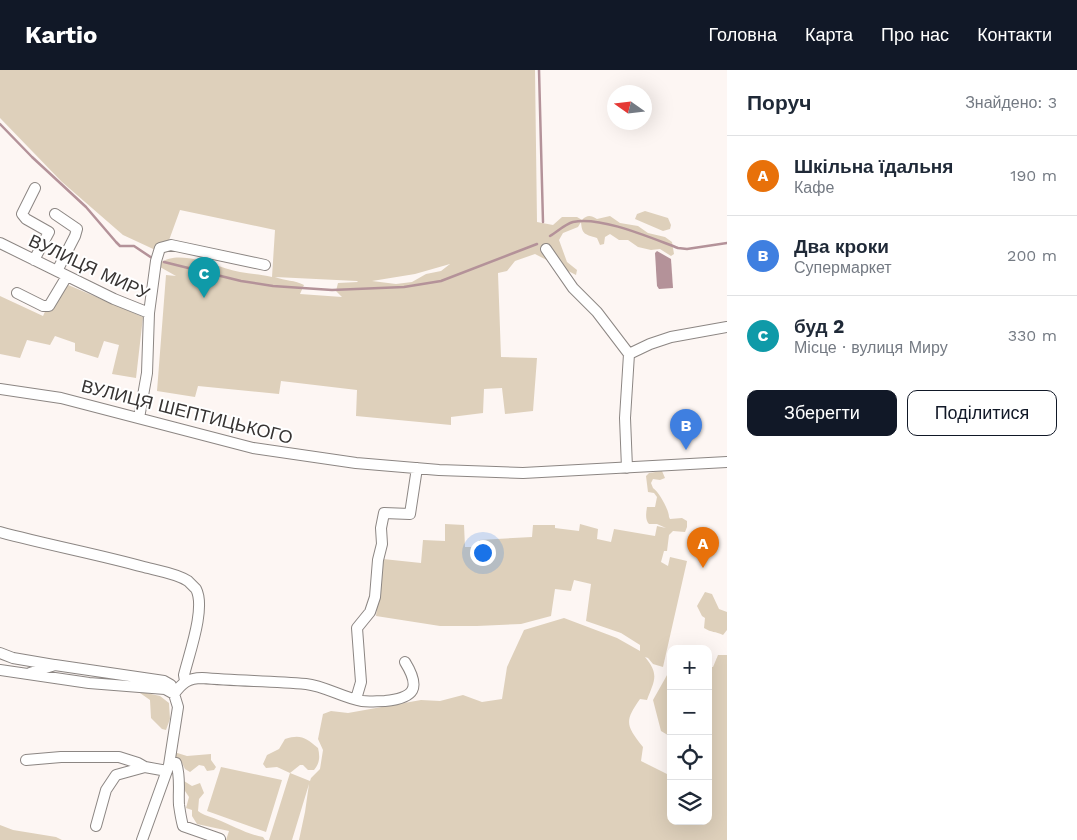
<!DOCTYPE html>
<html lang="uk">
<meta charset="utf-8">
<style>
:root{--surface:#fff;--page:#f2f2f3;--text:#1f2937;--muted:#747a83;--line:#e0e1e3;--accent:#111827}
body{margin:0;font-family:"Work Sans",sans-serif;background:var(--page);color:var(--text)}
.controls{position:absolute;right:15px;bottom:15px;display:grid;overflow:hidden;border-radius:10px;box-shadow:0 5px 20px #0002}
.controls button{width:45px;height:45px;display:grid;place-items:center;padding:0;border:0;border-bottom:1px solid var(--line);background:var(--surface);color:var(--text);font:25px sans-serif}
.compass{position:absolute;left:607px;top:15px;width:45px;height:45px;border-radius:50%;background:var(--surface);box-shadow:0 5px 20px #0002;rotate:284deg}
.you{position:absolute;left:482px;top:482px;width:18px;height:18px;margin:-12px;border:4px solid #fff;border-radius:50%;background:#1a73e8;box-shadow:0 0 0 8px #1a73e833}
.badge{display:grid;place-items:center;width:32px;height:32px;border-radius:50%;background:var(--accent);color:#fff;font-size:16px;font-weight:700}
.pin{position:absolute;translate:-50% -41px;filter:drop-shadow(0 1px 2px #0008)}
.pin::after{content:'';position:absolute;top:26px;width:18px;height:15px;background:inherit;clip-path:polygon(0 0,100% 0,50% 100%)}
.list{margin:0;padding:0;list-style:none}
h2{display:flex;justify-content:space-between;align-items:center;height:65px;margin:0;padding:0 20px;font-size:21px}
h2 small{font-size:16px;font-weight:400;color:var(--muted)}
.list li{display:grid;grid-template-columns:32px 1fr auto;gap:15px;align-items:center;box-sizing:border-box;height:80px;padding:0 20px;border-top:1px solid var(--line)}
.list b{display:block;font-size:19px;white-space:nowrap}
.list p{margin:0;font-size:16px;white-space:nowrap;color:var(--muted)}
.list em{font-size:16px;font-style:normal;color:var(--muted)}
.actions{display:flex;gap:10px;padding:15px 20px}
.actions a{flex:1;padding:11px 0;border:1px solid var(--accent);border-radius:10px;text-align:center;font-size:18px;color:var(--accent)}
.actions .main{background:var(--accent);color:#fff}
.icon{flex:none;width:28px;height:28px;fill:none;stroke:currentColor;stroke-width:2;stroke-linecap:round;stroke-linejoin:round}
.map{position:relative;flex:none;width:727px;height:770px;overflow:hidden}
header{display:flex;align-items:center;gap:30px;box-sizing:border-box;height:70px;padding:0 25px;background:var(--accent);color:#fff}
header strong{font-size:24px}
nav{display:flex;gap:28px;margin-inline-start:auto;font-size:18px}
main{display:flex}
aside{flex:1;background:var(--surface)}
.map>svg:first-child{display:block}
.green{fill:#ded0bb;fill-rule:evenodd}
.water{fill:#b49299}
.lines{fill:none;stroke-linecap:round;stroke-linejoin:round}
.stream{stroke:#b49299;stroke-width:2.5}
.minor-casing{stroke:#8c8683;stroke-width:12}
.minor{stroke:#fff;stroke-width:10}
.labels{text-anchor:middle;stroke-width:4;stroke-linejoin:round;paint-order:stroke}
.street-label{font-size:18px;fill:#373433;stroke:#fff}
</style>
<header>
<strong>Kartio</strong>
<nav><a>Головна</a><a>Карта</a><a>Про нас</a><a>Контакти</a></nav>
</header>
<main>
<div class="map">
<svg width="727" height="770" viewBox="0 0 727 770">
<rect width="100%" height="100%" fill="#fdf6f3"/>
<!-- green -->
<path class="green" d="M0 0H535L537 152 553 155 562 147H577L582 150C588 144 591 146 597 149L610 146 620 153 638 156 648 163 665 167 672 172 674 184 671 186 660 179 651 180 638 177 628 170H619L610 164 605 167 604 174 600 175 597 168C585 164 582 165 581 152L578 157 563 163 559 170 567 192 577 200 576 205 535 184 515 191 507 201 498 203 501 287 537 288 533 341 505 344 502 318 484 319 483 343 451 347V355L356 346 357 320 281 311 279 324 198 316 195 327 157 321 166 205 176 206 160 197V193C181 178 217 198 240 202 251 204 261 204 272 207L275 160 180 140 164 184 123 165 62 112 0 48ZM450 194 441 201 426 204 412 212 396 214 372 211 415 204ZM275 207 357 211 358 212 338 213 336 221 342 227 300 224 304 215C295 210 285 211 275 207Z
M645 141 668 148 671 155 670 159 663 161 635 149 637 144Z
M59 211 143 247 136 308 112 304 119 275 104 271 98 288 75 281V273L55 266 50 275 27 270 20 288 0 284V226L43 246Z
M662 401 665 408 660 410 653 409 651 413 653 418C659 422 669 440 669 447L670 449 682 448 687 451V457L685 462 673 461 669 465 667 481H664L661 492 668 496 670 487 687 491 663 597 653 594 648 588 645 587C660 605 654 611 647 630L640 629C624 652 626 655 643 677L641 691 671 706V751H708V597H713L718 585H727V770H299L305 742 309 714 292 770H269L290 703 277 697 266 698 263 694 267 685 279 679 285 669C301 664 306 668 318 678 320 686 320 693 314 700H308L303 695H300L290 703 310 711 311 708 320 699 323 680 318 669 323 644 331 641 348 643 421 630 440 631 463 625 482 632 502 629 507 597 524 560 564 548 617 568 640 581V575L621 563 586 551 591 514 574 510 571 521 555 519 551 546 521 554 477 556H440L376 546 383 489 421 493 423 470 445 471V454L464 455 465 477H478L479 470 532 467 533 455H555V458L579 461 580 454 598 459 597 469 611 472 614 459 655 466 657 456 666 458 657 454H649C645 450 646 443 647 437H655L657 427 654 423 648 422 646 406 649 403Z
M705 522 712 524 719 539 727 542V560L723 565C715 561 712 563 704 558L705 548 702 546 697 536Z
M671 598V667L661 661 653 630Z
M142 622 160 626 169 633 170 649 166 660 162 659 151 648 150 630 140 623Z
M174 682 187 686 211 684V690L216 697 214 700 207 701 204 696 199 695 190 702 185 699 182 693 174 690Z
M221 697 282 710 266 762 207 741Z
M184 711 192 716 200 713 204 723 199 729 198 741C205 746 209 746 216 749 232 755 246 764 263 767L265 770H226L229 761 197 754 192 746V740L186 738 189 727 181 715Z
M0 755 13 760 56 767 62 770H0Z"/>
<!-- water -->
<path class="water" d="M657 181 671 189 673 218 659 219 657 216 655 183Z"/>
<g class="lines">
<!-- stream -->
<path class="stream" d="M539 0 543 152
M0 54 32 87 86 137 116 172 120 176H134L152 188
M550 166C557 162 565 154 573 152 601 146 651 168 678 178L687 179 727 173
M164 192 241 211 273 216 332 220 404 217 441 211 537 174"/>
<!-- minor casing -->
<g class="minor-casing">
<path id="minor" d="M55 144 77 159 75 166 57 201
M0 173 114 229 149 243 147 303 139 348
M546 179 573 218 597 242 629 284 625 348 627 398
M34 190 49 162 26 149 22 144 35 118
M17 223 43 236H49L67 206
M149 243 156 191 160 178 171 175 265 195
M629 284 650 274 671 267 727 257
M0 319 61 328 253 378 356 393 439 400 523 403 727 392
M0 462C48 475 97 484 144 497 158 501 176 503 188 511 190 513 194 517 196 519 206 538 189 584 184 605L185 611
M0 583 13 588 54 595
M0 600 89 613 165 619 174 624 178 637 169 695 142 770
M30 603 55 595 164 611 171 615 173 621
M174 624C182 613 188 608 202 608 237 611 272 611 306 614 325 616 343 628 362 631 369 632 377 631 385 631 415 628 421 618 405 592
M356 629 361 612 357 558 370 542 375 527 378 490 382 474 381 458 384 443 410 444 417 398
M26 690 61 687H119L138 693 145 697 167 701
M170 692 176 693C181 707 178 721 179 735 180 742 181 749 183 756L220 769
M96 756 106 720 116 705 145 697"/>
</g>
<!-- minor -->
<use href="#minor" class="minor"/>
</g>
<g class="labels">
<!-- street labels -->
<g class="street-label">
<text transform="translate(89 197) rotate(25)" y="6">ВУЛИЦЯ МИРУ</text>
<text transform="translate(187 342) rotate(14)" y="6">ВУЛИЦЯ ШЕПТИЦЬКОГО</text>
</g>
</g>
</svg>
<div class="controls">
<button>+</button>
<button>−</button>
<button><svg class="icon" aria-label="locate" viewBox="0 0 24 24"><circle cx="12" cy="12" r="6"/><path d="M12 2v4M12 18v4M2 12h4M18 12h4"/></svg></button>
<button><svg class="icon" aria-label="layers" viewBox="0 0 24 24"><path d="M12 4l9 5-9 5-9-5zM3 14l9 5 9-5"/></svg></button>
</div>
<svg class="compass" viewBox="-18 -18 36 36"><path d="M0-13l5 13h-10z" fill="#e53935"/><path d="M0 13l5-13h-10z" fill="#747a83"/></svg>
<div class="you"></div>
<div class="pin badge" style="left:703px;top:498px;background:#e8710a">A</div>
<div class="pin badge" style="left:686px;top:380px;background:#3f7fe0">B</div>
<div class="pin badge" style="left:204px;top:228px;background:#0f9aa8">C</div>
</div>
<aside>
<h2>Поруч<small>Знайдено: 3</small></h2>
<ul class="list">
<li><span class="badge" style="background:#e8710a">A</span><div><b>Шкільна їдальня</b><p>Кафе</p></div><em>190 m</em></li>
<li><span class="badge" style="background:#3f7fe0">B</span><div><b>Два кроки</b><p>Супермаркет</p></div><em>200 m</em></li>
<li><span class="badge" style="background:#0f9aa8">C</span><div><b>буд 2</b><p>Місце · вулиця Миру</p></div><em>330 m</em></li>
</ul>
<div class="actions"><a class="main">Зберегти</a><a>Поділитися</a></div>
</aside>
</main>
